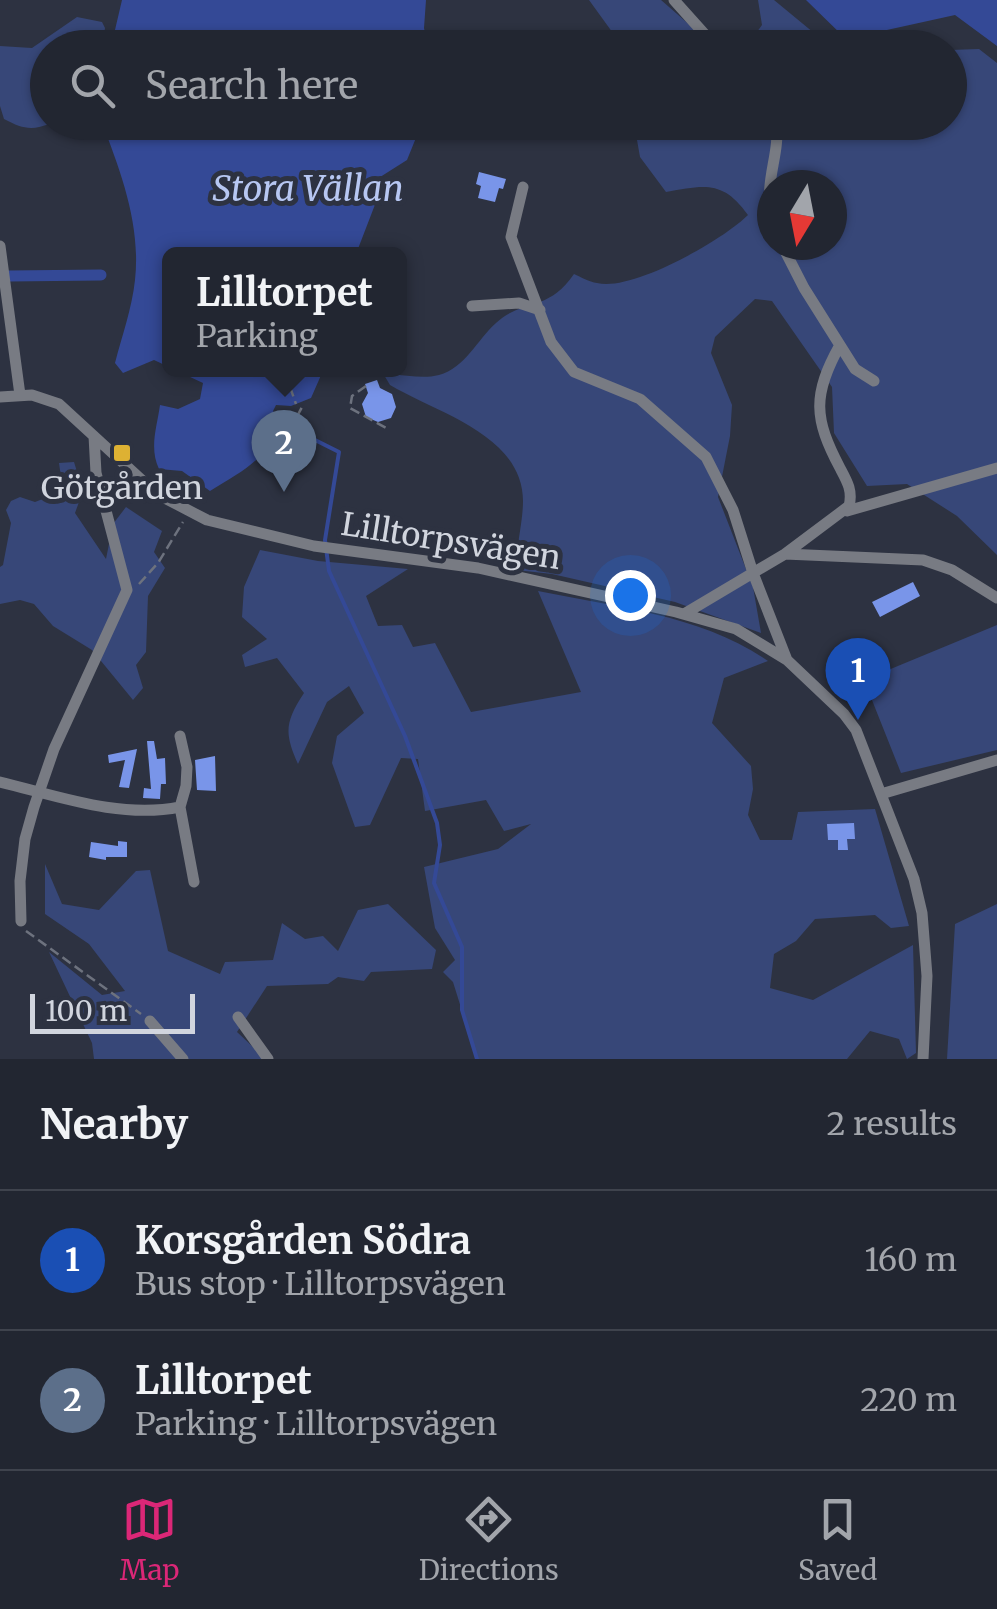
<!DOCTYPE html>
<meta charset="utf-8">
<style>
:root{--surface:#222631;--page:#2e323d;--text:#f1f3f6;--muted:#a2a5ab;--line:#3f434d;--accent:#db2777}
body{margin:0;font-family:Merriweather,serif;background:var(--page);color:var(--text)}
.compass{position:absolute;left:757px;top:170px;width:90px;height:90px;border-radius:50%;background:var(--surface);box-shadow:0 2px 8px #0004;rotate:190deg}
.scale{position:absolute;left:30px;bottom:25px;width:165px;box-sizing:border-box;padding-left:10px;border:5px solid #d1d5de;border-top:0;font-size:28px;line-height:35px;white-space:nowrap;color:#d1d5de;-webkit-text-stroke:8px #2d3241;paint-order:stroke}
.you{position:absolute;left:630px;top:595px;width:35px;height:35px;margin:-25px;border:8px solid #fff;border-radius:50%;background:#1a73e8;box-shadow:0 0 0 15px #1a73e833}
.badge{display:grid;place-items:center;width:65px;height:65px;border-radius:50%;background:var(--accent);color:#fff;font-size:32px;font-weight:700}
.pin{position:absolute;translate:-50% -82px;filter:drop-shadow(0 2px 5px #0008)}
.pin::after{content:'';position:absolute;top:52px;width:35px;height:30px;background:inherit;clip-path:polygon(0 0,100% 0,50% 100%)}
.popup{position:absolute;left:162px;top:247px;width:245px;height:130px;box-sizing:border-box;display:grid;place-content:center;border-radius:15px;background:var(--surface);filter:drop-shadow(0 2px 8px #0005);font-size:32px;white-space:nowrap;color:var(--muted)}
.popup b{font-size:38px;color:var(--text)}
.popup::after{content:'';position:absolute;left:50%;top:100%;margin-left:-20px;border:20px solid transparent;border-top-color:var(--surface)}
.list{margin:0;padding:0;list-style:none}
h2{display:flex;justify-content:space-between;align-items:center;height:130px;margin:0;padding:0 40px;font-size:42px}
h2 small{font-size:32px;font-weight:400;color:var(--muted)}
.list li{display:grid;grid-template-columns:65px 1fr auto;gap:30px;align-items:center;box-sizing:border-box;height:140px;padding:0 40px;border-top:2px solid var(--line)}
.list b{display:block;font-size:38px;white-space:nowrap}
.list p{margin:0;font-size:32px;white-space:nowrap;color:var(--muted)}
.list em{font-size:32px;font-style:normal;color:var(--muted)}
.icon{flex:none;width:55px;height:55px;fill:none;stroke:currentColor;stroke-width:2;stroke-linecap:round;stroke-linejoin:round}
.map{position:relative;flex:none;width:997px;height:1059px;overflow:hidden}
.search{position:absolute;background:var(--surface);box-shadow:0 2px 8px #0004;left:30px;right:30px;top:30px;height:110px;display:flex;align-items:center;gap:25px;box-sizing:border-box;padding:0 35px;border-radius:55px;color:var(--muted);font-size:38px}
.sheet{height:410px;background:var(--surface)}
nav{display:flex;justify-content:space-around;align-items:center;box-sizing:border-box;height:140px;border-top:2px solid var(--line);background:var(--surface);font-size:28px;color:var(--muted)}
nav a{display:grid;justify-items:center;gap:5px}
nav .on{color:var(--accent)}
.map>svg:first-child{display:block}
.green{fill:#374778;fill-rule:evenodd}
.water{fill:#344996}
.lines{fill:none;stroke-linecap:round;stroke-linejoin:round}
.stream{stroke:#344996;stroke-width:4}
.canal{stroke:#344996;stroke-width:11}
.building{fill:#7995e9}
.path{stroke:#6d727e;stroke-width:2.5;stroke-dasharray:10 5;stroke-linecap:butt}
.minor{stroke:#787b83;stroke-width:11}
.poi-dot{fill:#ddb133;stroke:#2d3241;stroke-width:4}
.labels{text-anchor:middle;stroke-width:10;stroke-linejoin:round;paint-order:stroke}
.poi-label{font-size:32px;fill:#d1d5de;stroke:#2d3241}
.street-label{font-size:32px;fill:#d1d5de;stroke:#2d3241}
.water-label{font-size:35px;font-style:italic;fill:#b7c7f2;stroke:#2d3241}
</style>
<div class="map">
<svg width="997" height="1059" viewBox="0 0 997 1059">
<rect width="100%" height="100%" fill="#2d3241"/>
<!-- green -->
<path class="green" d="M589 0H661L715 47H623Z
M758 0H774L831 47H746L762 25Z
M77 17 102 22 105 28 102 47 48 48V122L51 123C32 131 23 129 4 119L0 106V46L32 48Z
M979 49 997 63V555L957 516 907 484 867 486 834 433 832 387 772 301 755 299 715 337 711 353 732 405 730 436 718 497 753 587 761 633 675 602 552 574 516 570C516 546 523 522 523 501 523 435 437 413 390 385L384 375C402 373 420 380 439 375 465 368 477 340 496 323 523 298 547 313 574 274 581 277 589 282 597 283 632 292 723 240 748 215 723 180 705 185 666 192L640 157 634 123 950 122V50ZM772 185H832V245H772Z
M74 462 83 491 75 513 106 559 113 524 126 507 162 531 154 552 165 568 148 596 146 652 136 665 143 688 133 700 92 650 53 626 34 604 20 600 0 604V567L3 565 11 523 6 510 11 501 20 497 35 502 63 491 59 463Z
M260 550 318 561 408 569 366 596 378 626 402 625 413 647 435 643 471 712 581 692 538 591C615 607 702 615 768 661L724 678 712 723 751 766 753 789 748 815 760 840H792L798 812 875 809 909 926 891 928 875 915 815 919 796 941 774 954 770 988 813 1000 913 945 916 1053 907 1059 899 1039 870 1031 847 1059H477L453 982 443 972 455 960 435 928 424 867 498 849 531 824 504 831 486 800 425 811 418 759 401 758 370 825 355 827 332 763 337 736 364 713 349 686 327 702 298 764C284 733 285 722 304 693L277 658 245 667 242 655 267 639 242 617 244 587Z
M997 625V750L901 773 864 680Z
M45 864 62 904 99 910 136 871 150 870 168 951 220 974 225 962 273 960 282 923 305 939 323 936 338 951 358 910 388 904 436 950 432 969 371 972 364 981 338 977 328 984 267 986 237 1032 266 1059H94L92 1043 49 952 102 995 125 991 89 944 45 914Z
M997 904V1059H947L955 924Z"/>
<!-- water -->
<path class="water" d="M122 0H426L424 28 428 47H111Z
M806 0H997V46L955 15 846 39Z
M102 123H422L407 160 377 179 376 202 356 254 169 255V367L154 360 123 373 115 363C122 336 132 308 135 280 141 225 121 172 102 123Z
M175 370H321L322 373 311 398 291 406 276 405 273 411 281 423C265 461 244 470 210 491L182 471 159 469C149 448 157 427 160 405L178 409 200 399 203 383Z"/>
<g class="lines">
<!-- stream -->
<path class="stream" d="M281 423 339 452 325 540 329 571 405 736 437 823 440 845 434 883 462 947V1010L477 1059"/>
<!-- canal -->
<path class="canal" d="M9 276 101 275"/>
</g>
<!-- building -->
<path class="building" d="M479 172 506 179 503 189 499 188 495 202 478 198 481 186 476 184Z
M377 380 380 388 392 394 396 407 391 418 378 422 366 417 362 404 368 393 365 384Z
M913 582 920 596 880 617 872 602Z
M147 741H154L157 759 165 758 166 784H161L160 799 143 798 144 788 151 789Z
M137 749 129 788 119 787 125 760 109 763 108 755Z
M215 756 216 791 197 790 195 760Z
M854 823 855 839H847L848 850H838V840H828L827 824Z
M118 841 127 842V857H106V860L89 857 91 842 118 846Z"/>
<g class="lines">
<!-- path -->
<path class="path" d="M366 386 352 396 350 408 388 429
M290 387 296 404
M290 430 302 407
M139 584 158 563 183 522
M26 931 141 1014"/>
<!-- minor -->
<path class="minor" d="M674 0 717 48
M523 187 511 237 551 342 574 372 640 399 706 457 733 510 753 573 787 660
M772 218C763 181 781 154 776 122
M782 245 804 288 855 369 874 381
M0 246 20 395
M472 306 519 303 540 310
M0 397 32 395 59 404 157 494 207 520 314 546 478 568 676 612 736 629 787 660 844 714 856 730 914 879 922 913 927 976 923 1059
M847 511 997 468
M785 554 923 560 952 570 997 598
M684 614 785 554 849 506C853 491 847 481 840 468 814 419 812 395 840 345
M180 736 187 767 186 786 180 807 194 882
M0 782C58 796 120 819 180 807
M881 794 997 760
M21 921 20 881 25 839 34 807 54 749 127 590 96 473 94 436
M238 1017 268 1059
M150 1021 183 1059"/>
</g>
<!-- markers -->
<rect class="poi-dot" x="112" y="443" width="20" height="20" rx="5"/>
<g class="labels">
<!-- poi labels -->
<g class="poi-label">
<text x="122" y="499">Götgården</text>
</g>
<!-- street labels -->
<g class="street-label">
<text transform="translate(451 541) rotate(9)" y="11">Lilltorpsvägen</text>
</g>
<!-- water labels -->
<g class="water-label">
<text x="308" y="201">Stora Vällan</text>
</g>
</g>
</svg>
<svg class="compass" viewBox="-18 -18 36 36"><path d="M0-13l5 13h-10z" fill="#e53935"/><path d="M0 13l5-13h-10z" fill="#a2a5ab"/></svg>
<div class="scale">100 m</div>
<div class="you"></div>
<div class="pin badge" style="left:858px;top:720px;background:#1a4fb4">1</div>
<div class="pin badge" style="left:284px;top:492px;background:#5c6f8a">2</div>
<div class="popup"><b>Lilltorpet</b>Parking</div>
<div class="search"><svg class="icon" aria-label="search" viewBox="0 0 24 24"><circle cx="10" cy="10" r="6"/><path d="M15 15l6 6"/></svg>Search here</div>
</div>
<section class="sheet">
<h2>Nearby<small>2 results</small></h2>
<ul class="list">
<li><span class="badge" style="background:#1a4fb4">1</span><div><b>Korsgården Södra</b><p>Bus stop · Lilltorpsvägen</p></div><em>160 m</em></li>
<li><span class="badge" style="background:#5c6f8a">2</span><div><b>Lilltorpet</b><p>Parking · Lilltorpsvägen</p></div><em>220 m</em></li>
</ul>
</section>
<nav>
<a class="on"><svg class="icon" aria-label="map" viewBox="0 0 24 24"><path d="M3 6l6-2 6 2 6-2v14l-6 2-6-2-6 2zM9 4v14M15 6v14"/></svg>Map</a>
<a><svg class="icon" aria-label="directions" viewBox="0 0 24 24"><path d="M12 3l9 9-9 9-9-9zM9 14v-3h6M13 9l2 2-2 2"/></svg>Directions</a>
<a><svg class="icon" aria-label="saved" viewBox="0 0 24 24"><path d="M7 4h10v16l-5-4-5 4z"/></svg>Saved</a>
</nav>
